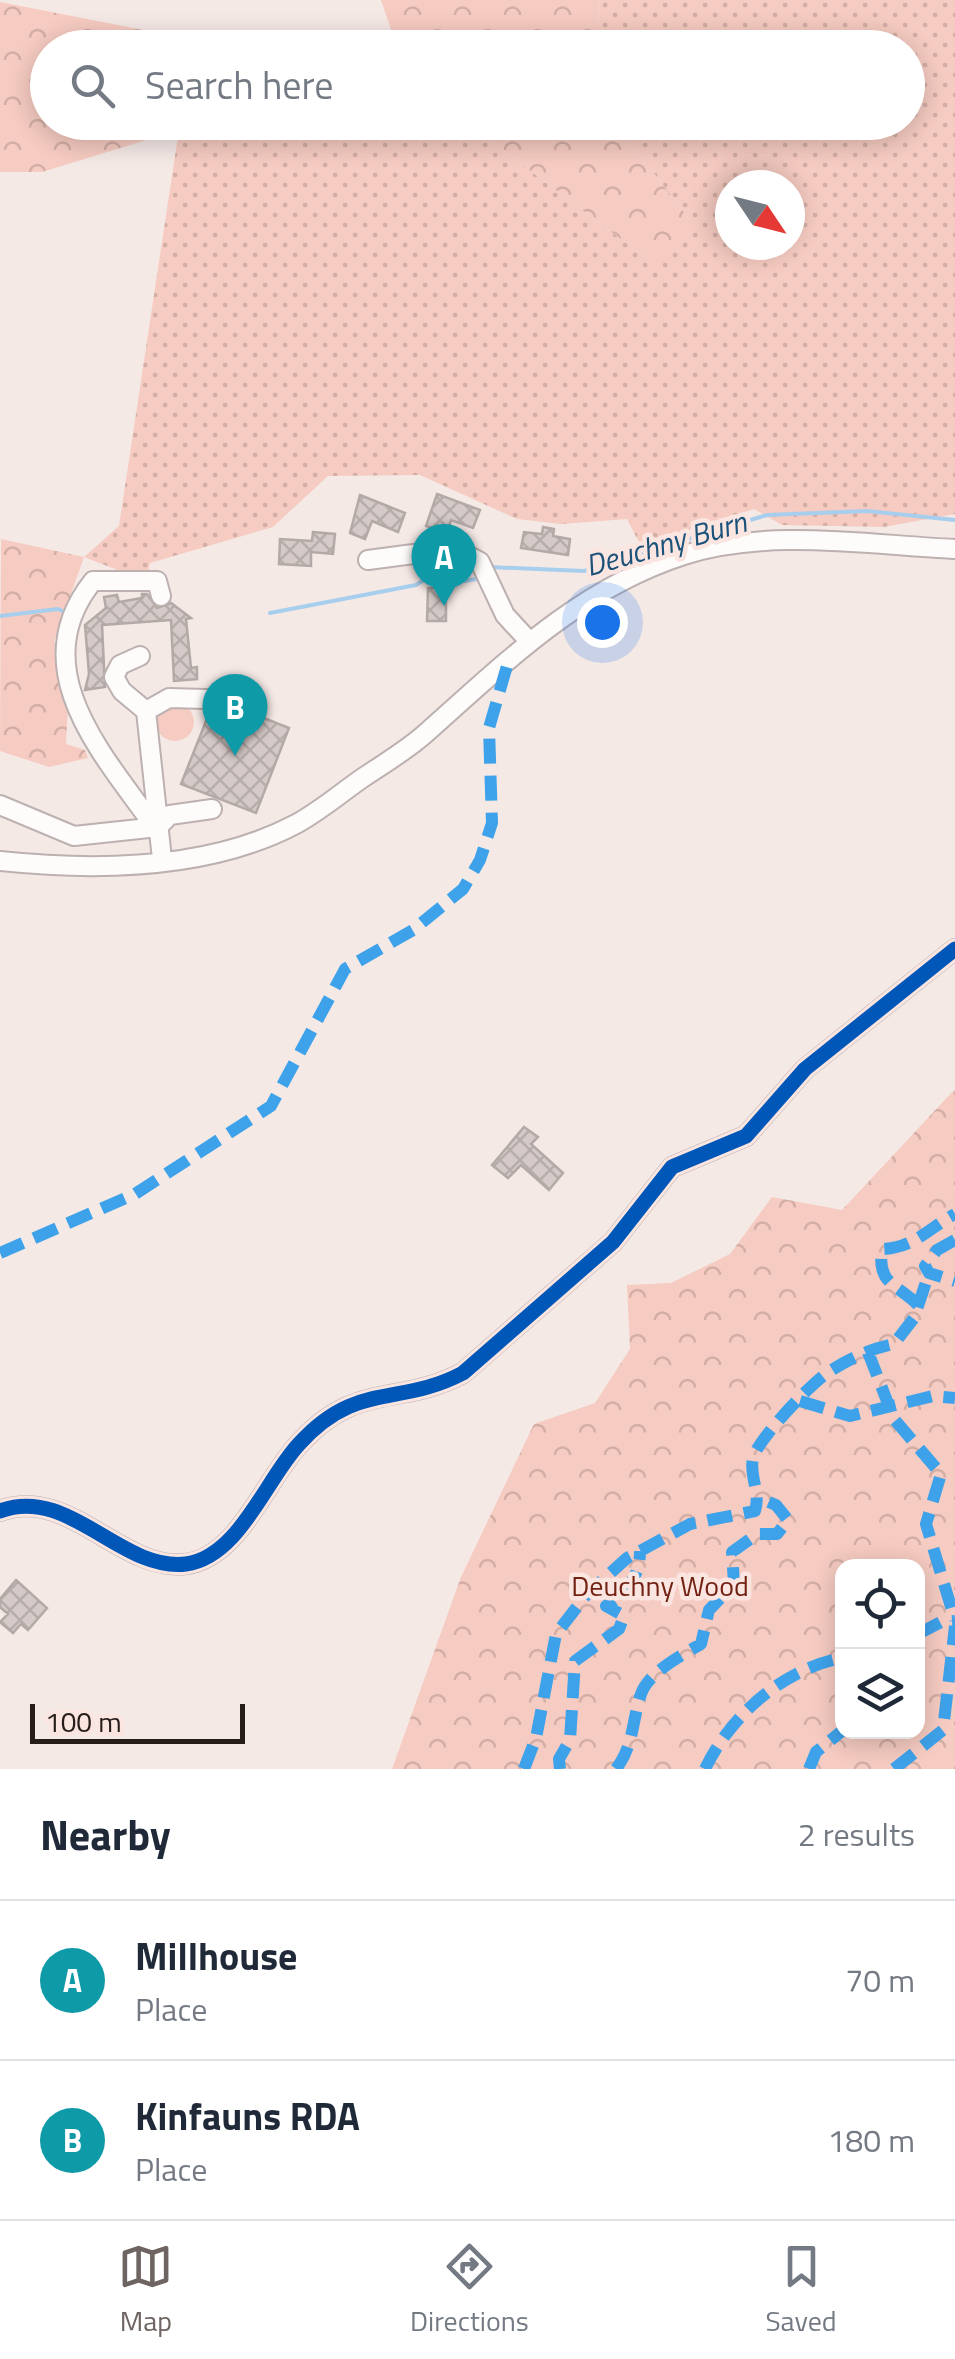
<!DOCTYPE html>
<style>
:root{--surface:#fff;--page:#f6f6f7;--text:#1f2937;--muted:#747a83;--line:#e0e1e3;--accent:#6e6461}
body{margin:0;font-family:"Titillium Web",sans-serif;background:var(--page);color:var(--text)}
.controls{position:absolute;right:30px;bottom:30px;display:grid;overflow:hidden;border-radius:20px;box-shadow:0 5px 25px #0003}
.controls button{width:90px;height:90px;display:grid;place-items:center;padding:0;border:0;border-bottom:2px solid var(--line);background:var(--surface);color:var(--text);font:50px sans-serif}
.compass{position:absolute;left:715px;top:170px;width:90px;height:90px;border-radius:50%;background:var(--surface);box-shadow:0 5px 25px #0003;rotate:125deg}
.scale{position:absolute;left:30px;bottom:25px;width:215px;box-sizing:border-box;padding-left:10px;border:5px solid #261d1a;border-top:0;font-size:28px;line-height:35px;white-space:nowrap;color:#261d1a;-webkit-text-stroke:8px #fbe5e0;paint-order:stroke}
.you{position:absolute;left:602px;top:622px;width:35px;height:35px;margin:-25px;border:8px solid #fff;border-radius:50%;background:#1a73e8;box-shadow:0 0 0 15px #1a73e833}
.badge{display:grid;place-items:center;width:65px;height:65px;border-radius:50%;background:var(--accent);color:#fff;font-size:32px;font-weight:700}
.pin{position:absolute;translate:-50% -82px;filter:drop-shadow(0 2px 5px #0008)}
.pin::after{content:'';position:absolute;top:52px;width:35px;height:30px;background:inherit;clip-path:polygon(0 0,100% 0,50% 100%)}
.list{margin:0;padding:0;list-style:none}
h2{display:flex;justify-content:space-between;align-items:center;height:130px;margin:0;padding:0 40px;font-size:42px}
h2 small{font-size:32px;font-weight:400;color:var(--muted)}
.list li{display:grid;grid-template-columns:65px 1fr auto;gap:30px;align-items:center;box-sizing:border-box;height:160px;padding:0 40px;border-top:2px solid var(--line)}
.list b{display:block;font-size:38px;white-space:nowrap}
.list p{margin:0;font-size:32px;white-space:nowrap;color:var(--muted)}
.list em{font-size:32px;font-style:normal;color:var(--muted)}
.icon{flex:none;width:55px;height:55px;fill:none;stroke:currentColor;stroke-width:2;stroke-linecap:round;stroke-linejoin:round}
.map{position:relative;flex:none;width:955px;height:1769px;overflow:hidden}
.search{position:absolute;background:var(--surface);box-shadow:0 5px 25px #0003;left:30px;right:30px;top:30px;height:110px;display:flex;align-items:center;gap:25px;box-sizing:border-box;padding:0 35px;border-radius:55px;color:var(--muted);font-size:38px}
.sheet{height:450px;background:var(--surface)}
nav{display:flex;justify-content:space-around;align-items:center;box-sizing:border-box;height:140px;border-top:2px solid var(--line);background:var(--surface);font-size:28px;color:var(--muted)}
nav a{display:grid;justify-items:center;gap:5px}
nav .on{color:var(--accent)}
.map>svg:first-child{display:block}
.grass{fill:url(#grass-dots);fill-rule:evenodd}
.forest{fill:url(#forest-crowns);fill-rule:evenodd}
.pitch{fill:#f6cbc1}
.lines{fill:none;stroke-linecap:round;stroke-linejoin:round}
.stream{stroke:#a8ceee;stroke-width:4}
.building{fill:url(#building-cross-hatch);stroke:#b3a9a6;stroke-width:2.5}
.minor-casing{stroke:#bcb1b0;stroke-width:22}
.minor{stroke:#fefcfb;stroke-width:18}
.quiet{stroke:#3ea2ea;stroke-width:12;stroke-dasharray:25 12;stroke-linecap:butt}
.cycleway-casing{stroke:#fbe5e0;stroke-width:21}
.cycleway{stroke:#0057b8;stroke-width:15}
.labels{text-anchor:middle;stroke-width:9;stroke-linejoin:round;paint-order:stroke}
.park-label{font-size:28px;fill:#722213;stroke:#fbe5e0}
.water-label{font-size:30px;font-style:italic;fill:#1b527a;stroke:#fbe5e0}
</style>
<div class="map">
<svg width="955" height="1769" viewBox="0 0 955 1769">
<defs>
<pattern id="grass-dots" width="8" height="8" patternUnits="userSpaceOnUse" patternTransform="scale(2.5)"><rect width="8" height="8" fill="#f6cbc1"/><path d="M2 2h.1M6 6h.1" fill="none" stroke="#d3aea5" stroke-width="1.8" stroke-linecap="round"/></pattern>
<pattern id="forest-crowns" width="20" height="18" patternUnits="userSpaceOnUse" patternTransform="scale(2.5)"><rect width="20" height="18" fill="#f6cbc1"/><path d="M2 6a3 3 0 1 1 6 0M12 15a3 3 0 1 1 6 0" fill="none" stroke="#d3aea5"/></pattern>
<pattern id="building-cross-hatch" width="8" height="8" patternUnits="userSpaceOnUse" patternTransform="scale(2.5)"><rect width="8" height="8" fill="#d5cac8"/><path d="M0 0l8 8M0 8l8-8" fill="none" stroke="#b7adab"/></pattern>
</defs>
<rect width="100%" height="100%" fill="#f5e9e6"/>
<!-- grass -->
<path class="grass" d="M600 0H955V514L884 527 782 525 754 509 641 546 627 519 561 524 517 519 420 475 328 476 273 527 150 563 148 572 133 576 84 557 119 526 180 123H467L650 261 690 220 615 123 908 122V48L597 47ZM730 185H790V245H730Z"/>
<!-- forest -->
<path class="forest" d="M381 0H600L597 47H397Z
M0 2 149 31 164 47 48 48V122L180 123 179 130 42 172H0Z
M467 123H615L690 220 681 245 650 261Z
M1 539 84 557 54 642 68 705 66 744 85 750 88 758 49 767 0 751Z
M955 1089V1769H392L461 1577 534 1424 595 1403 630 1349 627 1285 671 1283 730 1254 772 1197 842 1210ZM842 1566H918V1732H842Z"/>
<!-- pitch -->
<path class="pitch" d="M156 722a19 19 0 1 1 38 0a19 19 0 1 1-38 0Z"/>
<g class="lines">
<!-- stream -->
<path class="stream" d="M489 567 584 571 767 515 867 511 955 520
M270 613 416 585 433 574 465 581 481 578
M0 616 58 609 69 614"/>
</g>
<!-- building -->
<path class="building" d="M437 494 480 510 473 528 451 520 447 533 426 526Z
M360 495 405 513 398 532 372 521 365 539 350 533Z
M543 527 554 529 553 536 570 539 568 555 521 548 524 532 542 534Z
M313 532 335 534 333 554 311 552V566L279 564 280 539 312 541Z
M428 588H446V621H427Z
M142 594H147L157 608 171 603 191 618 186 619 191 668 197 667V679L174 681 171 620 102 625 105 687 85 690 89 674 85 625 106 608 104 597 117 595 119 602 142 598Z
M218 700 289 728 256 813 181 784 210 711Z
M524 1127 538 1137 531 1144 563 1173 549 1190 521 1165 508 1178 492 1165Z
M16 1580 47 1608 28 1630 21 1624 13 1633 0 1622 8 1614 0 1607V1599Z"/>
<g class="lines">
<!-- minor casing -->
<g class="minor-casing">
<path id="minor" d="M368 560 421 553 469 556 480 562 505 615 529 641
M140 656 120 665 114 677 122 691 146 711 162 859
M146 711 169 698 206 699
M0 805 74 836 158 827 170 815 212 809
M158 821 149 819C98 749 25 666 93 581H157L161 596
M0 861C95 871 209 870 296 824 320 811 342 792 364 777 385 763 407 750 426 733 506 662 579 589 684 555 768 528 868 545 955 549
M0 1511C69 1485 121 1572 186 1564 239 1557 266 1479 299 1444 357 1380 399 1407 463 1373L613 1242 672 1167 746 1136 805 1069 955 949"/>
</g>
<!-- minor -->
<use href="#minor" class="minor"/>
<!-- quiet -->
<path class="quiet" d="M955 1240 937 1250 925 1266 929 1273 955 1281
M0 1253 135 1194 271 1106 345 969 413 930 463 889 480 860 492 823 489 728 509 659
M918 1305C896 1283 877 1285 882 1249 914 1248 929 1228 955 1214
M868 1352 894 1419 941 1474 926 1524 955 1620
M800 1401 850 1416 933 1396 955 1398
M918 1634 941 1622 955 1621
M524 1769 536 1738 556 1634 587 1594 627 1558 690 1524 755 1511C761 1492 749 1477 753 1458 758 1439 813 1381 830 1371 849 1359 872 1348 894 1344L914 1318 929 1273
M560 1769 559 1759 570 1740 575 1661 619 1629 624 1616 606 1606C627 1590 640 1578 640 1551
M616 1769C634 1746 632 1720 641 1694 649 1672 682 1655 701 1644L709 1610 734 1584 732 1552 757 1534H777L788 1520 776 1505 759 1498
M705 1769C730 1716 783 1669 842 1658
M809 1769 816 1752 842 1731
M894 1769 943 1730 955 1626"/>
<!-- cycleway casing -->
<g class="cycleway-casing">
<path id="cycleway" d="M0 1511C69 1485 121 1572 186 1564 239 1557 266 1479 299 1444 357 1380 399 1407 463 1373L613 1242 672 1167 746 1136 805 1069 955 949"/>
</g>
<!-- cycleway -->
<use href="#cycleway" class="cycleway"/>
</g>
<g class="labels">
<!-- park labels -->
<g class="park-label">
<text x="660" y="1596">Deuchny Wood</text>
</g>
<!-- water labels -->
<g class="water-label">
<text transform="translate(666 544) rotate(-16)" y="10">Deuchny Burn</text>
</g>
</g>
</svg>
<div class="controls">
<button><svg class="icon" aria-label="locate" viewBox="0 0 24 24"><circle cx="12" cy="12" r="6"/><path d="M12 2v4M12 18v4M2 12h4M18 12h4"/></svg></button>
<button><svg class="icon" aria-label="layers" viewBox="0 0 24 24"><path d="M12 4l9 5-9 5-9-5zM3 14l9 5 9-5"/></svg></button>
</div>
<svg class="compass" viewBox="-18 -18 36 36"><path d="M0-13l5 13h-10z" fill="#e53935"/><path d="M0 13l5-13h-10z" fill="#747a83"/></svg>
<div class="scale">100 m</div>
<div class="you"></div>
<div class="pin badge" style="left:444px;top:606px;background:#0f9aa8">A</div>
<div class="pin badge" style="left:235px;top:756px;background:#0f9aa8">B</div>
<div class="search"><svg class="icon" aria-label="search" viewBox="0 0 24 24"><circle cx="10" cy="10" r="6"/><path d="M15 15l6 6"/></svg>Search here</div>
</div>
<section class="sheet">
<h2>Nearby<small>2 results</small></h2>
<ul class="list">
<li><span class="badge" style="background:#0f9aa8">A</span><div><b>Millhouse</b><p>Place</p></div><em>70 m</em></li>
<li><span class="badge" style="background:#0f9aa8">B</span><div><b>Kinfauns RDA</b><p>Place</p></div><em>180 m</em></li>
</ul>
</section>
<nav>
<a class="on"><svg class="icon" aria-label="map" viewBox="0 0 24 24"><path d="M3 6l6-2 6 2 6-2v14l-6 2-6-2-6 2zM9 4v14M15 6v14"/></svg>Map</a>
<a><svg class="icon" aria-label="directions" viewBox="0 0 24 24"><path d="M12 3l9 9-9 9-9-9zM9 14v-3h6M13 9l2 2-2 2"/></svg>Directions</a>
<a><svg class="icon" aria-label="saved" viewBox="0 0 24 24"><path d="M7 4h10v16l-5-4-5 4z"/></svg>Saved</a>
</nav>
